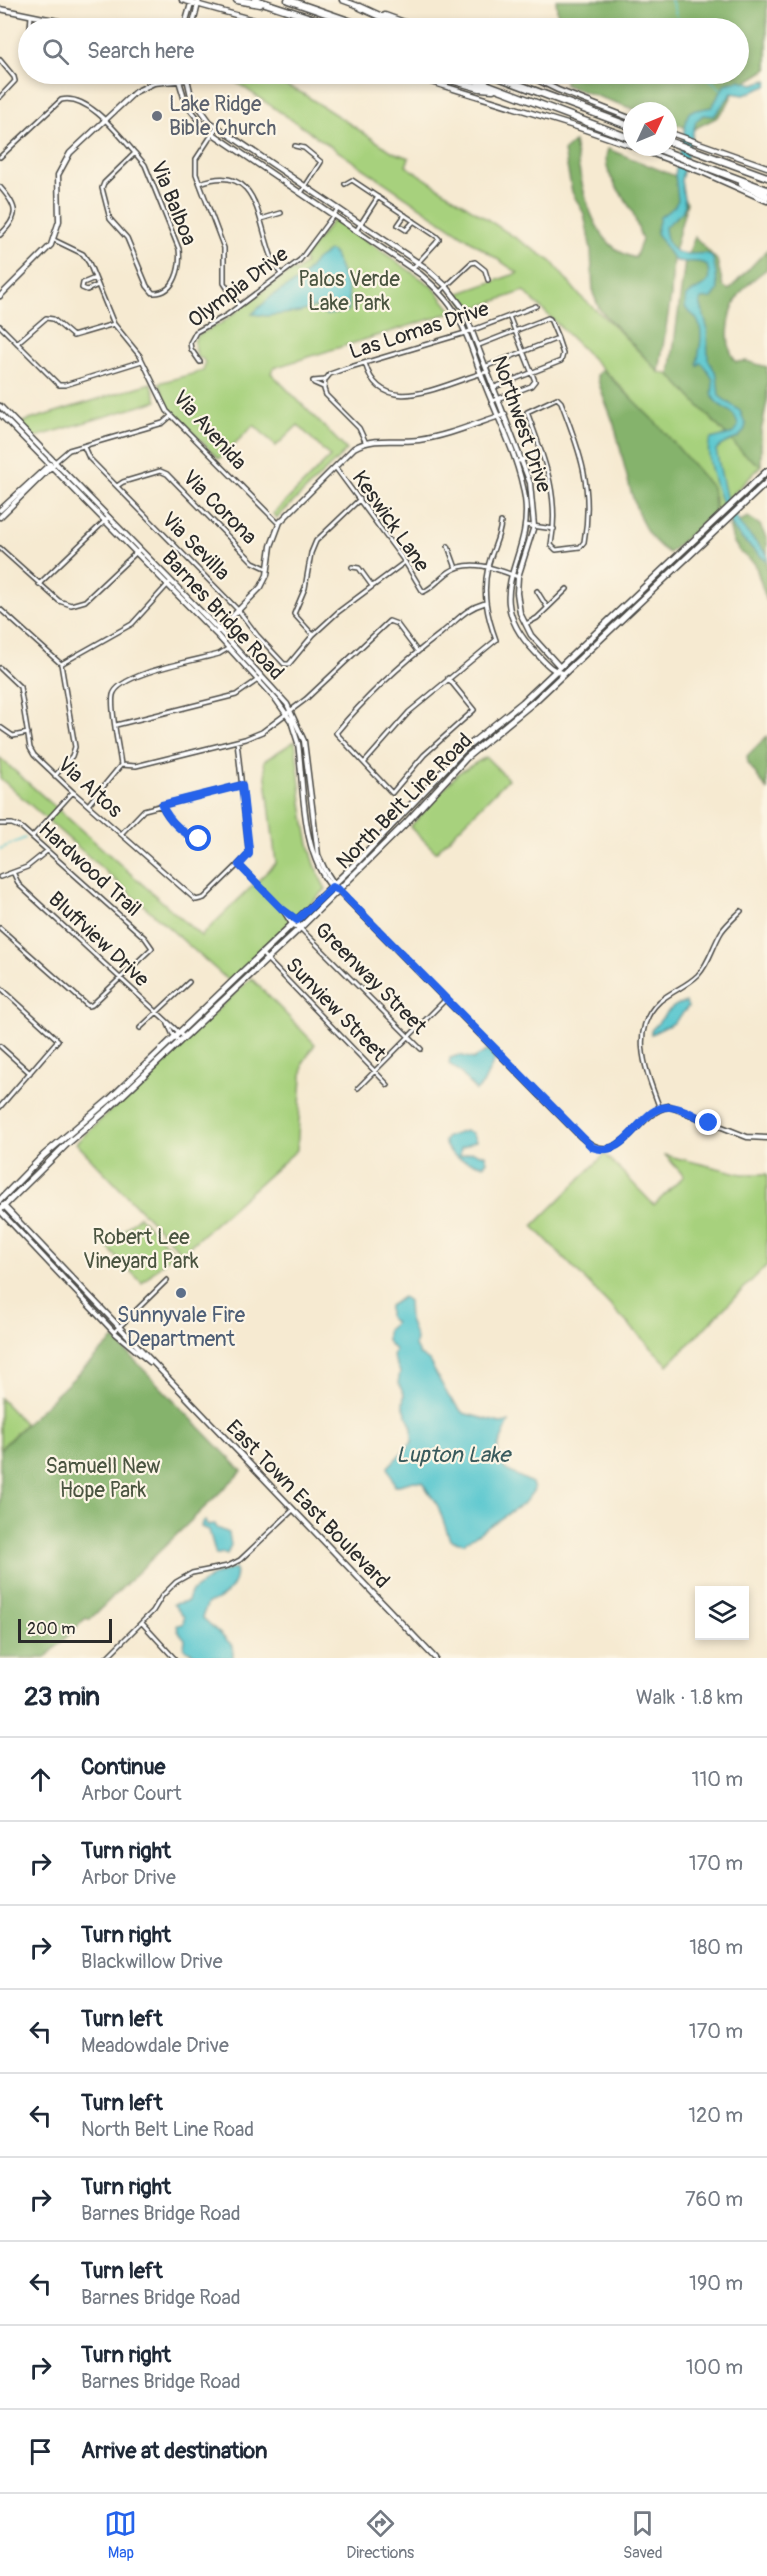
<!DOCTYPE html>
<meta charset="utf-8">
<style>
:root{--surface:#fff;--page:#f6f6f7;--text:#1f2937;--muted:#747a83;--line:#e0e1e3;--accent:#2563eb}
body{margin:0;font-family:Pangolin,sans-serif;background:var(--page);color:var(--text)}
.controls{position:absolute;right:18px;bottom:18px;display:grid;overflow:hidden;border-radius:0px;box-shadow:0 3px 9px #0003}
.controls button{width:54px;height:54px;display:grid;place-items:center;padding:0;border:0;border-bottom:2px solid var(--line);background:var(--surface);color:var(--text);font:30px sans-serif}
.compass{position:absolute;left:623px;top:102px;width:54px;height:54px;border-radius:50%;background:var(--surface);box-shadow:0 3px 9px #0003;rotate:46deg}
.scale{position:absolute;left:18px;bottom:15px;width:94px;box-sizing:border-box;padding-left:6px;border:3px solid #2b2b2b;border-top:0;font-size:16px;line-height:21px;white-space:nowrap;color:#2b2b2b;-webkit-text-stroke:4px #fcf5e5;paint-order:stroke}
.stop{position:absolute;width:18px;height:18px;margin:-14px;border:4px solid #2563eb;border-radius:50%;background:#fff}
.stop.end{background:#2563eb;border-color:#fff;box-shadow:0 2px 6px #0008}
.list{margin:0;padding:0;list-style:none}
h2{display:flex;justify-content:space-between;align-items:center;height:78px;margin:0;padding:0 24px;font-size:26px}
h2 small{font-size:20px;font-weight:400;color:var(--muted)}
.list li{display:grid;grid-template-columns:39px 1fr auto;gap:18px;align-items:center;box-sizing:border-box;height:84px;padding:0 24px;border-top:2px solid var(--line)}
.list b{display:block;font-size:22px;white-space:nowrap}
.list p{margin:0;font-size:20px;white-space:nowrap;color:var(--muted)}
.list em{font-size:20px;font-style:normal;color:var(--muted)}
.icon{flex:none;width:33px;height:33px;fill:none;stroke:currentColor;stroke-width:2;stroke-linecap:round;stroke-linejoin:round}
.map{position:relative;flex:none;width:767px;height:1658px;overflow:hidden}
.search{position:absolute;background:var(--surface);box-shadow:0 3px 9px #0003;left:18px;right:18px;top:18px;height:66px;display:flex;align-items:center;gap:15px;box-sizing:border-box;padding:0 21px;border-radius:33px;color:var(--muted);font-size:22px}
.sheet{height:834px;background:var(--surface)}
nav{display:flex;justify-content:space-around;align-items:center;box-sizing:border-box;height:84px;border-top:2px solid var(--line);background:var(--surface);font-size:16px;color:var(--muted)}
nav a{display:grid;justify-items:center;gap:3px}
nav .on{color:var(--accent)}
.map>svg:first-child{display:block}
.green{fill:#a7d17d;stroke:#697e54;stroke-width:1.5}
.forest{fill:#85b36c;stroke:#586f4c;stroke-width:1.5}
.water{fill:#5ac7cf;stroke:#42797d;stroke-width:1.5}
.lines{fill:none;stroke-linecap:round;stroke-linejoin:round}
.stream{stroke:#5ac7cf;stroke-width:1.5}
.street-casing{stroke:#494844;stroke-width:6}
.secondary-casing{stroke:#494844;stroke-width:7}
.primary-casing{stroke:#494844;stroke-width:8}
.highway-casing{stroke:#494844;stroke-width:9}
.street{stroke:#fff;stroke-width:3}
.secondary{stroke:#fff;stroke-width:4}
.primary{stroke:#fff;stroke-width:5}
.highway{stroke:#fff;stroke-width:6}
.route{stroke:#2563eb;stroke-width:8}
.worship-dot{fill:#6b7280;stroke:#fcf5e5;stroke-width:2}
.service-dot{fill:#5c6f8a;stroke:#fcf5e5;stroke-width:2}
.labels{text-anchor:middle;stroke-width:4.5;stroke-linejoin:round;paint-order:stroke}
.worship-label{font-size:21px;fill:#5b616d;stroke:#fcf5e5;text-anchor:start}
.street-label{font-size:21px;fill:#2b2b2b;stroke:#fcf5e5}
.park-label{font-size:21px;fill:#4a5440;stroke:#fcf5e5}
.service-label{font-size:21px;fill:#4e5e75;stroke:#fcf5e5}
.water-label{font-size:22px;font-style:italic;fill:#395a5c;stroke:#fcf5e5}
</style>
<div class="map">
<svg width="767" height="1658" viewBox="0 0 767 1658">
<rect width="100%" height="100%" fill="#fcf5e5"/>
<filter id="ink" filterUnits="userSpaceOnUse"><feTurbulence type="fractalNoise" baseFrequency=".0167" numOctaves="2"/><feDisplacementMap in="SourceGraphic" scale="12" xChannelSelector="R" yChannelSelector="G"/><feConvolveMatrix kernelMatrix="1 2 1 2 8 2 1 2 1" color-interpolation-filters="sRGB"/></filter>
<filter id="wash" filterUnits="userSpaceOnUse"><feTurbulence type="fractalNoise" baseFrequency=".008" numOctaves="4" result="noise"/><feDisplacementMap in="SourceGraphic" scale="24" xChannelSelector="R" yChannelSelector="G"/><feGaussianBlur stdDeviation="1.35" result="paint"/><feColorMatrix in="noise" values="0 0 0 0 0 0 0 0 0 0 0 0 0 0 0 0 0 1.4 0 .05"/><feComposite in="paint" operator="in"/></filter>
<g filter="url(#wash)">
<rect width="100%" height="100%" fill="#f6ead1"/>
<!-- green -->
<path class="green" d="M224 74H274L277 82 302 93 393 152 409 158 406 166 551 261 580 296 614 326 659 372 670 375 744 454 761 466 715 512V498L627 393 524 291 469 310 457 294 518 273Z
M333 220H337L433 287 453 312 273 368 271 373 347 450 277 518 273 514 330 457 298 425 276 446 254 425 219 459 169 408 159 383 203 371 205 363 203 359 197 357 194 341 198 335 220 324 283 277 294 270 296 272 305 264 304 258Z
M151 383 157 401 33 438 20 423Z
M295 741C301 786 303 851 326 889L229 981 0 778V758L201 936 276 863 264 761Z
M486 757 508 779 436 852 410 827 458 773Z
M251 978 315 1044 303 1063 297 1150 182 1253 76 1143Z
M605 1154 654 1205 684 1176 665 1155 742 1174H767V1265L668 1365 533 1226Z
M139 1216 174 1252 142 1283 107 1247Z
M0 1398 25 1424 0 1449Z"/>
<!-- forest -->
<path class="forest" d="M556 0H767V69L736 88 726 107 716 118 692 130 668 121V111H639L565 85 564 74H738V28H559Z
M574 142C582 182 588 246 635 258L642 240C639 231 636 222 633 213 624 194 599 172 608 149L675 176 678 190 687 203 673 255 671 296 659 372 600 310 593 293 591 250 584 214 572 192 564 151Z
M695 237 717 260 723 286 729 290 767 250V269C757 276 746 285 739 295 728 312 723 345 736 362L746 361 767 367V401L761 432V466L744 454 670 375 685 261Z
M602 369 660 427 712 487 715 512 669 553C659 547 649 536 644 526 629 496 624 460 615 428 610 410 600 393 597 375Z
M748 517 760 525 767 540V602L755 564 740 552 733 541 729 526Z
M767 736V790L748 763 747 756Z
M114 1339 242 1471 89 1620 86 1618 45 1658H0V1449Z"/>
<!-- water -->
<path class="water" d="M740 80 754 84 767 80V86L744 95 732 93 714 116 703 115 696 121 681 180 685 205 682 212 665 227C668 271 704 245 712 257 716 263 716 282 718 290L712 298 701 299 700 302 707 327 708 359 717 375 719 396 740 411 746 425C742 443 726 438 716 450L726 497 741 526 767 554V562C757 552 744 543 736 532 725 518 701 452 711 439L734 433 738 426C734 406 723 412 714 399 710 393 714 387 713 380 711 375 706 369 703 364L700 363 698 366 697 364C699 350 706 330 695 317 692 313 688 313 685 307L686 296C700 285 714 288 707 265 697 258 684 265 674 260L656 233 660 217 674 207 678 200 675 174 688 114 691 111 712 107 725 84Z
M329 251 333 252C340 270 353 292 348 311L326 315 320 308 315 307 300 312 266 316 252 314 273 295 301 279 316 260Z
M686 1002 688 1007 674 1023 651 1034V1030C663 1020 668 1005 686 1002Z
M490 1049 495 1059 483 1084 476 1091 459 1071 449 1064 450 1058 459 1055 473 1059Z
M465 1131 472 1133 476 1141 461 1148 460 1156 472 1152 485 1155 487 1161 484 1165C470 1162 448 1159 444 1141L447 1137Z
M403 1297 408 1301 409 1320 416 1338 415 1346 419 1354 429 1361 449 1397 463 1413 500 1423 509 1422 498 1447 497 1458 506 1470 532 1483 534 1490 524 1503 464 1543 450 1540 438 1506 422 1482 414 1481 395 1486 388 1467 412 1442V1428L403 1405 404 1394 398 1383 400 1372 393 1357 395 1350 387 1341V1330L395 1323 389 1317V1306Z
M205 1521 207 1525 215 1524 217 1528 229 1533 231 1545 227 1555 222 1553 216 1555 209 1530 201 1527 202 1522Z
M235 1568C239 1584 222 1601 208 1603L202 1617 233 1646V1658C217 1658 195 1658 184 1648L185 1639 178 1631 177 1625 183 1624 184 1617 173 1604 188 1601 191 1592 214 1575Z"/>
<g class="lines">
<!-- stream -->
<path class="stream" d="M671 0 681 28
M704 74 721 89
M0 849 25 838"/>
</g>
</g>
<g filter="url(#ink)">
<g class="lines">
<!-- street casing -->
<g class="street-casing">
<path id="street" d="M30 28 31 16
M0 60 14 77 15 81 0 97
M217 127 196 159V174L224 248V283L239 306
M295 146 304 148 321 162 301 193
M0 157 61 100C88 93 119 135 135 153L145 165 179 249C181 266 176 294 153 293L147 286 127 238 110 219 102 188 104 183 135 153
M200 183C268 158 255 241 281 274
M345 184 352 180 436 236 439 239 436 243 412 269
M0 187C18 207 20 216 0 235
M405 215 398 225 406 230 414 221
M261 219 281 213
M356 231 378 197
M54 240 83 254 89 263 114 324 140 356 167 411 279 524
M95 278 83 283 82 288 87 290 98 285
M440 292 471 263 475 262 485 270 488 280
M0 326 59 385H65L142 361
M17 343 46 318 53 319 73 336 114 324
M479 345 548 318 550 319 558 338 487 366
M200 362 191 349 190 343 196 332 227 315 300 260 338 209
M365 363C382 423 447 381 487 372
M325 380 324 389 326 395 359 428 366 443
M313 381 325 380 330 374 344 369 465 333 536 306
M313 381 314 383 323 387
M495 387 561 361 563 354 558 339
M557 398 561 402C580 451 594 488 584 542L580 547 556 550 551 545C560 495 544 458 527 412Z
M492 401 531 386 535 381 509 316
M84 447 89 458 239 611 257 635 284 664H289L313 635 338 612 405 562
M519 461 542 453
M55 462 69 450 163 423 171 416
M335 467 405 562 423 592C433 588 440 578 449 572 470 558 497 569 518 577
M117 486 123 482 160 471 167 474 253 562 268 569
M525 525 554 529
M448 546 456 568
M0 548 59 601 71 605 85 601 140 549
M352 567 359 568 372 586
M39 584 109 517
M537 591 547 607
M0 609 61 664 75 747 72 756 55 776
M526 624 537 618 567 589
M313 635 294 614 305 588 311 553 316 541 360 499
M61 664 132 624 171 581
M0 668 20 687 30 748 34 755 73 792 196 900 204 898 249 854 237 741
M448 678 474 710 424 755 392 793 336 733C367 695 401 664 440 634 457 621 464 609 485 603
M116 725 236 695 262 677
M0 727 13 736 28 733
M364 763 409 712 496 640C487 616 482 593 488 567 491 552 500 538 501 522
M121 765 136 766 245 739 262 732 306 699 389 621 397 624 417 651
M88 805 121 765C119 748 110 709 113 695 118 673 199 660 219 654L229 648
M161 805C168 819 184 836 199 839
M0 824H12L22 828 145 938 152 948 92 1005 88 1006 0 928
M121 834 144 810 241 785
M32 837 73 792
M239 865 282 909 292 925 300 928 421 1049
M14 874 19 885 184 1037
M0 877 27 867 47 851
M283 910 297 920 300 928
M262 954 388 1085
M0 987 58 1040 0 1107
M168 1024 172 1033 180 1042
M140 1028 189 982
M0 1046 30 1073
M358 1088 446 999
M660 1109C648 1075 627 1031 660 1001 672 991 687 986 698 975 710 962 713 945 722 931 727 924 735 917 741 911
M114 1332 167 1280
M142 1623 174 1658
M106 1658 153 1611 162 1596 176 1582 192 1573 228 1566 240 1560 293 1510"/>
</g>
<!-- secondary casing -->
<g class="secondary-casing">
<path id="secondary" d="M182 0 282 28
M342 0 361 7
M0 9 92 28
M385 15 421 28
M184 28 192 0
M192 28 199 0
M177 74 186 104 206 129 420 274C434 286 447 298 456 314 469 335 475 360 484 382 498 419 519 458 525 498 534 561 477 592 535 652 544 661 551 671 563 673
M186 74 191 96 210 122 426 268 446 286 463 308 530 483 534 526 518 577 517 593 520 613 531 635 560 667
M405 74 577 127 632 146
M525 74 558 90 632 119
M668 132 767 167
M634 147 704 173 767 201
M0 296 51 245 59 221 58 175 70 153 135 92 154 83 186 80
M0 406 219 630 287 704 304 741 318 855 325 870 338 890 581 1137C621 1173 633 1114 669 1106L747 1137 767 1138
M0 414 216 634 277 701 291 721 298 743C304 787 301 853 332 887
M0 510 50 464
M0 517 53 465
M218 631 261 587 267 575 271 546 280 522 354 448C375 436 397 443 419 440 448 436 477 423 505 414
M3 1205 435 1658
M0 1211 114 1332 150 1362"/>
</g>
<!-- primary casing -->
<g class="primary-casing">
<path id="primary" d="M0 1200 44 1155 110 1099 354 865 462 751 523 702 767 471
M0 1210 67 1144 107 1110 300 928 406 823 467 757 534 702 767 482"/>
</g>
<!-- highway casing -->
<g class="highway-casing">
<path id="highway" d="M237 0 260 4
M256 0 341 28
M288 0 369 28
M360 7 406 28
M281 27 292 28
M430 74 480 88 493 89
M459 74 632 139
M490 74 632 127
M503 74 514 79
M668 141 767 177
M653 147 767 190
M742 184 767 196"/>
</g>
<!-- street -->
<use href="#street" class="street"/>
<!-- secondary -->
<use href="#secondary" class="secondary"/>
<!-- primary -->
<use href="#primary" class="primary"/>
<!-- highway -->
<use href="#highway" class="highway"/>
</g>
</g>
<g class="lines" filter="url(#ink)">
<!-- route -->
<path class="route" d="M199 839C184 836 168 819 162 805L242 785 249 849V854L239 865 282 909 297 920 332 887 339 890 592 1147C628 1161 640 1104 670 1107 684 1108 697 1117 709 1123"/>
</g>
<!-- markers -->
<circle class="worship-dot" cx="157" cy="116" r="6"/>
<circle class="service-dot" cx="181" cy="1293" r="6"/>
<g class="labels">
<!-- worship labels -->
<g class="worship-label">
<text x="169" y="111">Lake Ridge<tspan x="169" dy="24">Bible Church</tspan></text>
</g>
<!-- street labels -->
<g class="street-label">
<text transform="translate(174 203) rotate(68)" y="7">Via Balboa</text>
<text transform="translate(238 287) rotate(-37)" y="7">Olympia Drive</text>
<text transform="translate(419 330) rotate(-18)" y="7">Las Lomas Drive</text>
<text transform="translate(522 424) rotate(71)" y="7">Northwest Drive</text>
<text transform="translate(210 430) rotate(48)" y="7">Via Avenida</text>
<text transform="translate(220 507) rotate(45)" y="7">Via Corona</text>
<text transform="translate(391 521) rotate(55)" y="7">Keswick Lane</text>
<text transform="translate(196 546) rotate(45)" y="7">Via Sevilla</text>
<text transform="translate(223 615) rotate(47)" y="7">Barnes Bridge Road</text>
<text transform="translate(90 787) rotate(42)" y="7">Via Altos</text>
<text transform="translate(404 801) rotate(-45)" y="7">North Belt Line Road</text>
<text transform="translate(90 869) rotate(42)" y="7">Hardwood Trail</text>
<text transform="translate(99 939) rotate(43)" y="7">Bluffview Drive</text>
<text transform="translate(371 978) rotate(45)" y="7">Greenway Street</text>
<text transform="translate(336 1009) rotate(46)" y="7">Sunview Street</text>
<text transform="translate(308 1504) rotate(46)" y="7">East Town East Boulevard</text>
</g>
<!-- park labels -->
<g class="park-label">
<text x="349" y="286">Palos Verde<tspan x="349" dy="24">Lake Park</tspan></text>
<text x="141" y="1244">Robert Lee<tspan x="141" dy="24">Vineyard Park</tspan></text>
<text x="103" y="1473">Samuell New<tspan x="103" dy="24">Hope Park</tspan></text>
</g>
<!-- service labels -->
<g class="service-label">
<text x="181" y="1322">Sunnyvale Fire<tspan x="181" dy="24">Department</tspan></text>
</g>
<!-- water labels -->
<g class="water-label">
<text x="453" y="1462">Lupton Lake</text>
</g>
</g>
</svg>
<div class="controls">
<button><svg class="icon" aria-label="layers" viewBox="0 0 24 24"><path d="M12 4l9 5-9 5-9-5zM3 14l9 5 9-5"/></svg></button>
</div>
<svg class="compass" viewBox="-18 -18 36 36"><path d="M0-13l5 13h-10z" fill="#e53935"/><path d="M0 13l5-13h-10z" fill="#747a83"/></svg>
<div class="scale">200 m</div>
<div class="stop" style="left:199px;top:839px"></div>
<div class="stop end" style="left:709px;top:1123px"></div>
<div class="search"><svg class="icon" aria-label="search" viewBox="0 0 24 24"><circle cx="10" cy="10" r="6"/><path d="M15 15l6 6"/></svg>Search here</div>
</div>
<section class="sheet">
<h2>23 min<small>Walk · 1.8 km</small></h2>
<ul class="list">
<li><svg class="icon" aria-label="ahead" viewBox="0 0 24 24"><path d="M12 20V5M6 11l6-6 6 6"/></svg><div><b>Continue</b><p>Arbor Court</p></div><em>110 m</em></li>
<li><svg class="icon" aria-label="right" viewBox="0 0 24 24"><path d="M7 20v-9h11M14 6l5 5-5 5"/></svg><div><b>Turn right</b><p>Arbor Drive</p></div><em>170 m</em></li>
<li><svg class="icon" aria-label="right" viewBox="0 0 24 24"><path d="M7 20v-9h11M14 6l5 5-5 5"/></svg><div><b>Turn right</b><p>Blackwillow Drive</p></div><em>180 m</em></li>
<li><svg class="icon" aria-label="left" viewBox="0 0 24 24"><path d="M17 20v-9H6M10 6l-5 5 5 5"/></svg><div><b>Turn left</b><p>Meadowdale Drive</p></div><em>170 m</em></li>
<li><svg class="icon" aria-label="left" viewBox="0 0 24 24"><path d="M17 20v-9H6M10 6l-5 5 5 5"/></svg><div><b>Turn left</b><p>North Belt Line Road</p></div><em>120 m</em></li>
<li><svg class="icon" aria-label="right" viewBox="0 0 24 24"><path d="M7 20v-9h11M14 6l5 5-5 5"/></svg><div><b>Turn right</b><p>Barnes Bridge Road</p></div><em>760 m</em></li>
<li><svg class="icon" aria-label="left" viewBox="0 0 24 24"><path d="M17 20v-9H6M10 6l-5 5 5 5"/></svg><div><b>Turn left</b><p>Barnes Bridge Road</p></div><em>190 m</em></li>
<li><svg class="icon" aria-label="right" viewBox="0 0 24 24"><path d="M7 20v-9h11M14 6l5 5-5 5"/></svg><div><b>Turn right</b><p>Barnes Bridge Road</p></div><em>100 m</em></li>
<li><svg class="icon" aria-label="arrive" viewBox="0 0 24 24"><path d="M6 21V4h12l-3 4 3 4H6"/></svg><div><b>Arrive at destination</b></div></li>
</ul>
</section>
<nav>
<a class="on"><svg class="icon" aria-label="map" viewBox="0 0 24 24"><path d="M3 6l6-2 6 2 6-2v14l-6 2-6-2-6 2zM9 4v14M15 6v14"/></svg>Map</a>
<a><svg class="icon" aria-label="directions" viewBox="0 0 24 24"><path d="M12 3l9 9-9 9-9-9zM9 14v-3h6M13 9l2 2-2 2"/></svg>Directions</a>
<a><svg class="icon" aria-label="saved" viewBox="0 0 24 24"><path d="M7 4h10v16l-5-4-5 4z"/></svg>Saved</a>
</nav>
